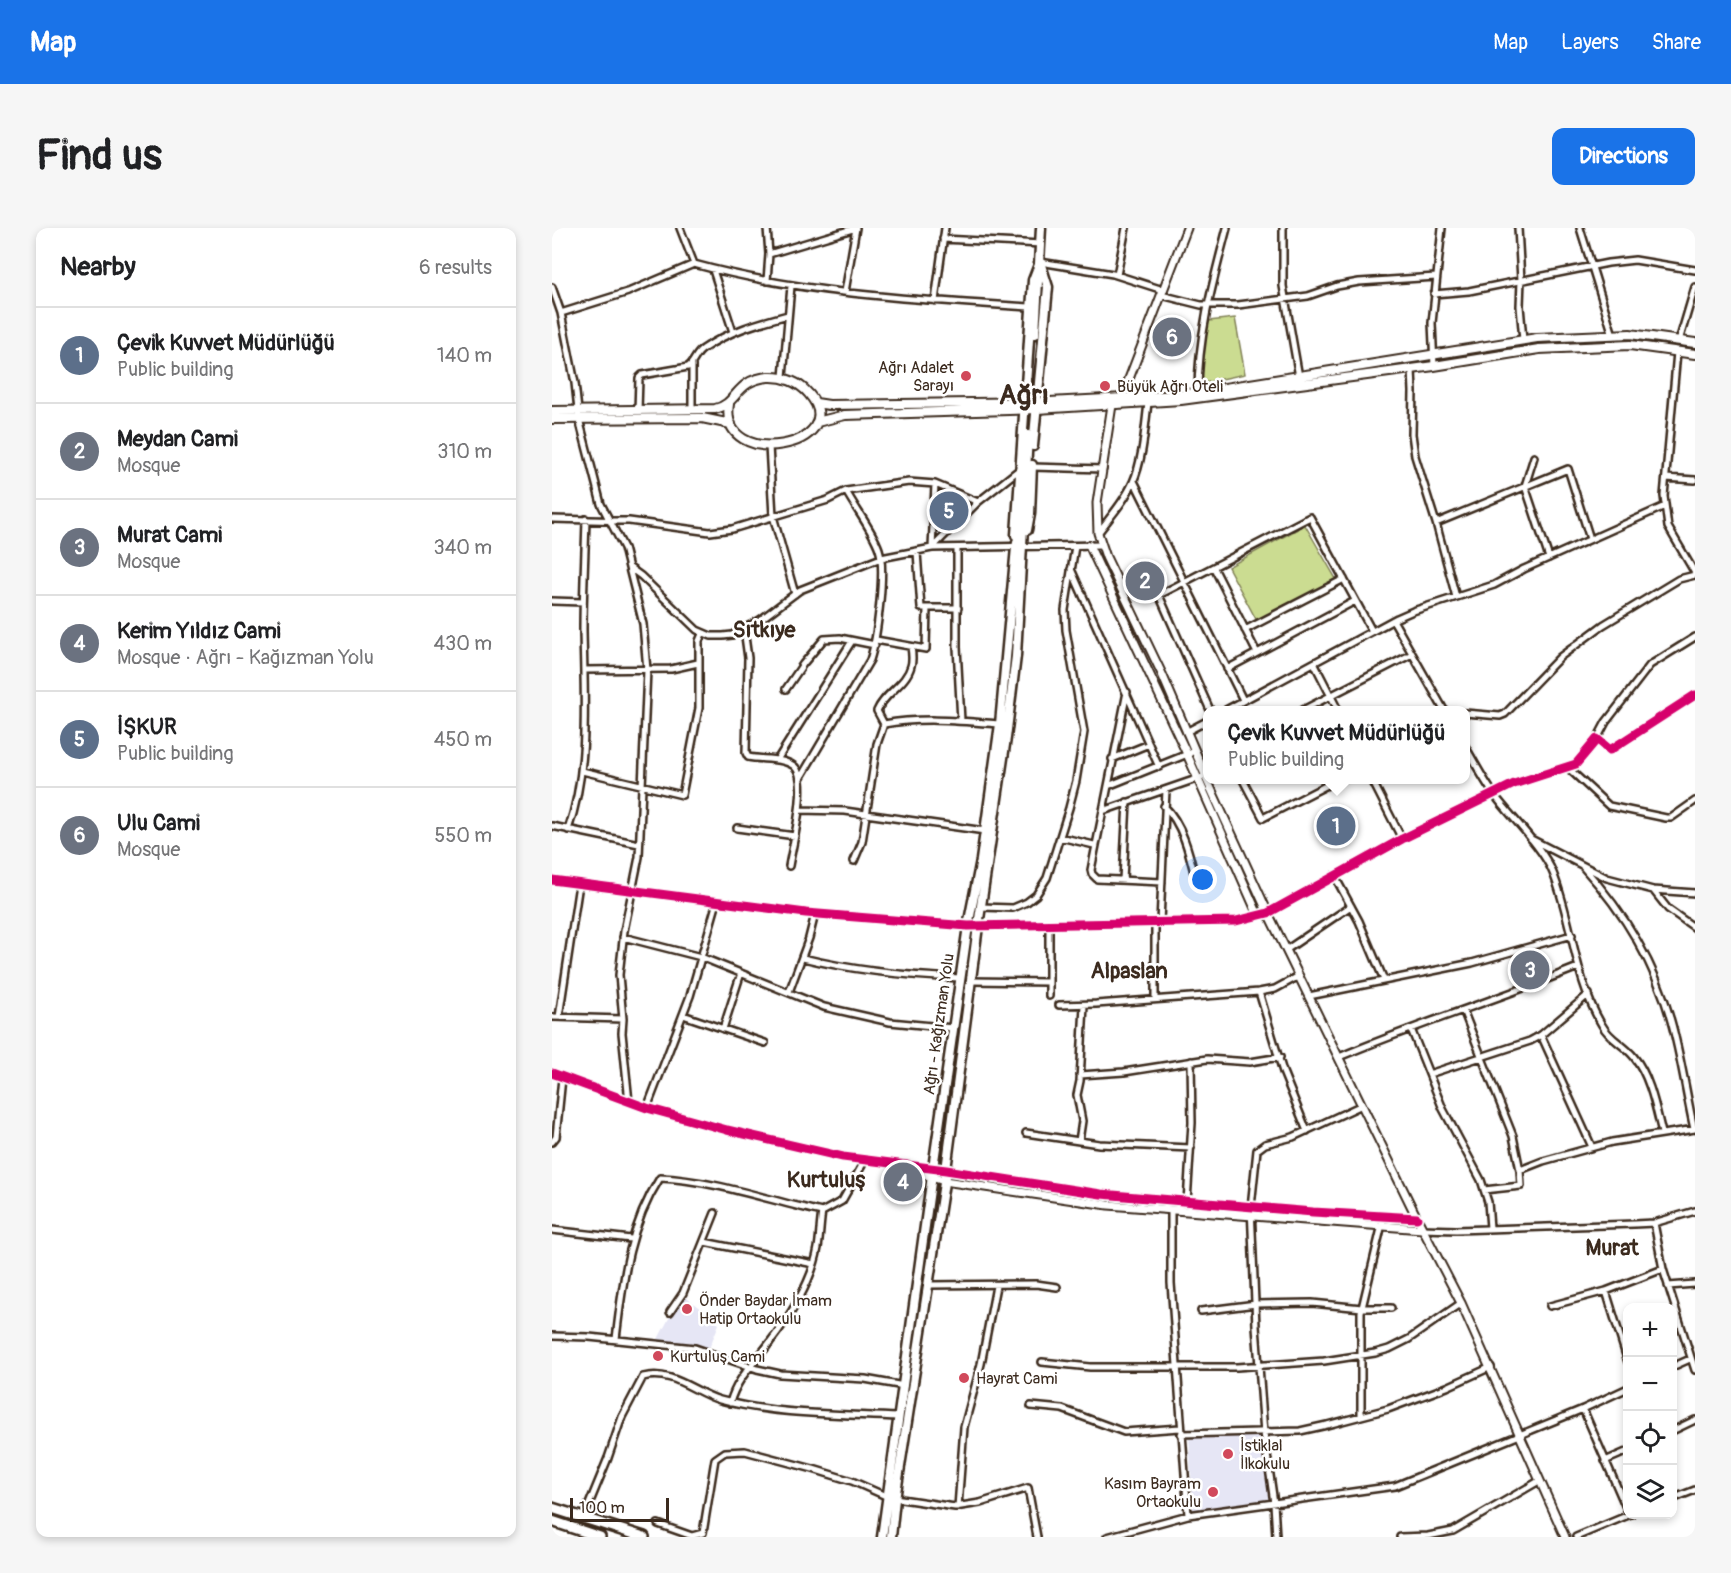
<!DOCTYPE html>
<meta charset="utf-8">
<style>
:root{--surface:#fff;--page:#f6f6f6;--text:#202124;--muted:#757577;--line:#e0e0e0;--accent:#1a73e8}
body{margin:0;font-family:Pangolin,sans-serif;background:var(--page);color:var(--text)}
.controls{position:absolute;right:18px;bottom:18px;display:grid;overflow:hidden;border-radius:12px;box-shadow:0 3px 9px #0003}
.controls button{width:54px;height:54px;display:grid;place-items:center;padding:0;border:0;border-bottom:2px solid var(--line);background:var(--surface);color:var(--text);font:30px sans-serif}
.scale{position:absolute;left:18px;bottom:15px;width:99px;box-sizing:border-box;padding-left:6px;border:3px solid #3b2a1e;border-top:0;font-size:16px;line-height:21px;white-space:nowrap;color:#3b2a1e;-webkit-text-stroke:4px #fff;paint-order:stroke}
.you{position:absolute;left:651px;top:652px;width:21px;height:21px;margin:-15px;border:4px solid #fff;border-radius:50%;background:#1a73e8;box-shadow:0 0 0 9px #1a73e833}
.badge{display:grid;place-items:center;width:39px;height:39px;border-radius:50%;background:var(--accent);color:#fff;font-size:20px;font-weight:700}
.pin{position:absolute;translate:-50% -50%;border:3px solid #fff;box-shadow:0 2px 6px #0006}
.popup{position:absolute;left:651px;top:478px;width:267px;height:78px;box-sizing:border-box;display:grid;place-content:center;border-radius:12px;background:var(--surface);filter:drop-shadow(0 2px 4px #0005);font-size:20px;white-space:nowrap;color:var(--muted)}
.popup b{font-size:22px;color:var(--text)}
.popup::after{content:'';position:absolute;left:50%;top:100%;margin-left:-12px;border:12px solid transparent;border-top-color:var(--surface)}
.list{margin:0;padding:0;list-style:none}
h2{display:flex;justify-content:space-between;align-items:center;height:78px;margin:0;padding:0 24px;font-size:26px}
h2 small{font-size:20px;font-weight:400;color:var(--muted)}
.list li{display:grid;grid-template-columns:39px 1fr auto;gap:18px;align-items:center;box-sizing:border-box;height:96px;padding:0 24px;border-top:2px solid var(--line)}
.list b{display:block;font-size:22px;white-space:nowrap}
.list p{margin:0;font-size:20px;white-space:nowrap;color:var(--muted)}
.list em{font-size:20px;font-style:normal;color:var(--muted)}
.icon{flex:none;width:33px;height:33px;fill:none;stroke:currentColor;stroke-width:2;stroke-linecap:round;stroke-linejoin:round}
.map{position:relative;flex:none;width:1143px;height:1309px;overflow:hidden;border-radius:12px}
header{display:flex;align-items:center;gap:36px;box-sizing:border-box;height:84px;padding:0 30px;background:var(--accent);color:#fff}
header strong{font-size:28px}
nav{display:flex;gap:33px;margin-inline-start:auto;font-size:21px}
.intro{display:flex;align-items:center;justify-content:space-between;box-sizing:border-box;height:144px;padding:0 36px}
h1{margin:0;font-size:42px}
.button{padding:15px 27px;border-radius:12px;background:var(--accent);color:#fff;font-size:21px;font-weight:700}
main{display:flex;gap:36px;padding:0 36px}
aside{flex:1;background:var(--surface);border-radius:12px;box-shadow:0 3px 9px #0003}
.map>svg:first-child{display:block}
.built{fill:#e6e6f5}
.green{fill:#cbdc91;stroke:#838358;stroke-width:1.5}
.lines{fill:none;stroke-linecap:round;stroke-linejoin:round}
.primary-tunnel{stroke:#d8d4d2;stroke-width:8;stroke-dasharray:8 4;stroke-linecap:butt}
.minor-casing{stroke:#3b2a1e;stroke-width:10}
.tertiary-casing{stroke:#3b2a1e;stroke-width:11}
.secondary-casing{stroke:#3b2a1e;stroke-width:12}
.primary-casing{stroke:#3b2a1e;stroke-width:13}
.trunk-casing{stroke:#3b2a1e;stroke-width:14}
.minor{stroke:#fff;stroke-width:5}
.tertiary{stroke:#fff;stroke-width:7}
.secondary{stroke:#fff;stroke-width:8}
.primary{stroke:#fff;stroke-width:8}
.trunk{stroke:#fff;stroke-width:9}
.cycleway-casing{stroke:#fff;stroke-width:13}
.cycleway{stroke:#d6006c;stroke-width:9}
.poi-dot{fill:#d1495b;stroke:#fff;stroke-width:2}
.labels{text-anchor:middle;stroke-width:5;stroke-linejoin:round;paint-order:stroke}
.poi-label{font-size:16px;fill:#3b2a1e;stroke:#fff;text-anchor:start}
.street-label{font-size:16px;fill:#3b2a1e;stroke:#fff}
.district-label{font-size:22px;font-weight:bold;fill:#3b2a1e;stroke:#fff}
.town-label{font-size:28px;font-weight:bold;fill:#3b2a1e;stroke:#fff}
</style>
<header>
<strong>Map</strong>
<nav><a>Map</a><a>Layers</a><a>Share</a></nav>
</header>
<div class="intro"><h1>Find us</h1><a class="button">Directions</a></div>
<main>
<aside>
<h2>Nearby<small>6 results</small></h2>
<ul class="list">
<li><span class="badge" style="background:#5c6f8a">1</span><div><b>Çevik Kuvvet Müdürlüğü</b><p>Public building</p></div><em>140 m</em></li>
<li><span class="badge" style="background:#6b7280">2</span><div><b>Meydan Cami</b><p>Mosque</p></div><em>310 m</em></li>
<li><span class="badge" style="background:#6b7280">3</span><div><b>Murat Cami</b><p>Mosque</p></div><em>340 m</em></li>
<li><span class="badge" style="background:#6b7280">4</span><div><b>Kerim Yıldız Cami</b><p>Mosque · Ağrı - Kağızman Yolu</p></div><em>430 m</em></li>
<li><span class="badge" style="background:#5c6f8a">5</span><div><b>İŞKUR</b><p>Public building</p></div><em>450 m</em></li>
<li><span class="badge" style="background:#6b7280">6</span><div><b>Ulu Cami</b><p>Mosque</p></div><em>550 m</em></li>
</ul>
</aside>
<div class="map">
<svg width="1143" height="1309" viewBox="0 0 1143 1309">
<rect width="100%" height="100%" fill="#fff"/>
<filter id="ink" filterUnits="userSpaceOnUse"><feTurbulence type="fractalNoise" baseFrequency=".0167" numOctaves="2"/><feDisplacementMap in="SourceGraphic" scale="12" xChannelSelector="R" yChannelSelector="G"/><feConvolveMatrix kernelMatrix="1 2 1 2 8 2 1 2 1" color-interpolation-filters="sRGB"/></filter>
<g filter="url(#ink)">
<!-- built -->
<path class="built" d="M130 1066 167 1096 156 1123 106 1111Z
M637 1207H711L718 1272 685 1279 641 1284Z"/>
<!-- green -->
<path class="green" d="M683 90 693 146 651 155 648 130 657 93Z
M753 297 784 351 705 393 676 339Z"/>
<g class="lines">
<!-- primary-tunnel -->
<path class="primary-tunnel" d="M476 207 481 142"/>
<!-- minor casing -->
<g class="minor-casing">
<path id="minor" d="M128 0 142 36
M215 0 217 26 215 53
M731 0V58L747 149
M966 0 969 52 968 78 971 112
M1028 0 1061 107
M391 11 489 16
M217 26 304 0
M488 34 561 46 611 62
M161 42 181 104
M565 47 574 0
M0 59 9 85 23 155 27 191 39 237 49 276 72 320 91 396 95 442 87 629 72 703 67 747 71 791 70 805 77 874
M293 64 304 0
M882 66 917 63 1056 35 1083 32 1143 42
M609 67 649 77H686L756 68 785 58 807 54 884 49
M383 73 393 0
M9 85 76 64 142 36C251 66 365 72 479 79
M1127 113 1143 59
M1125 124 1112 268 1116 299 1143 345
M140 137V182
M882 138 880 95 890 0
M860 141 861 164 860 206 863 228 884 295 904 369
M231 149 239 58
M646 164C646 108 661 54 675 0
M86 183 87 150 90 147 136 139C143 134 143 126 151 121 177 103 206 95 236 87
M217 218 221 288 243 366
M982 229 973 258 997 330
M480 239 551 241
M1114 250 1143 252
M582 253 691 472
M0 291 77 293 158 304 180 301 276 272 294 263 357 254 383 256 426 274
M884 295 1016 241 1038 311
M546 305C558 289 573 273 581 254 591 232 593 199 596 175
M380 320 426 274 468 241
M380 320 383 256
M405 320V419L409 493
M365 324 369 380H406
M78 340 89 348 145 402 159 408H171L180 407 208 392 248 362 329 330 380 320 550 317
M662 340 705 425
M519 341 607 539
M0 373 31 374
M841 392 892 482
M192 401 196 430 194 525 196 529C210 532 229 529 242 538 258 550 240 619 237 638
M693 402 792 351
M324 412 374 421 375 380
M762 435 786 482
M675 441 803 373
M32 442 119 441 146 435
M234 461 251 436 272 411 288 410 323 417
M575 464 539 642 540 646 545 651 610 654
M658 482 607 367 758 289 820 403
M674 482 845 390 861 383 942 357 972 341 1113 278
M751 482 860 426
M913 485 948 488 953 486 1008 429 1051 397 1127 351 1143 347
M332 496C370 489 409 493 448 496
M634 504 655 493
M1045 511 1054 494 1098 437 1143 409
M913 518C923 535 932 553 944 569 961 591 991 620 1001 645 1021 694 1022 751 1050 797 1058 812 1072 816 1082 829 1098 848 1104 881 1110 905
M560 531 597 516
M225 532 300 413
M1015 539 1057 578 1114 590H1119L1143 573
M30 543 130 567 147 480V413L150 406
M249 549 318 432C325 411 334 341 327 321 321 303 303 280 294 263
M691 552 711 590 785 552
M820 552 850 611
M556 558 643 523
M612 578C631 596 638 628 644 653
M247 582 293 583 433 603
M551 583 653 548
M0 598 87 616
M185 600 243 608
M16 602C38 538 32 468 31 402 31 365 33 328 34 291
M508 609 542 617
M979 611 1055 650 1101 662 1143 665
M302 633 310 614 325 516 332 496 325 483C332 465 354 457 359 438 361 432 360 425 359 419
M1031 639C1071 683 1103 736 1119 793 1129 828 1134 865 1142 901
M782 647 807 693 832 752
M0 652 254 685 416 698 684 693 716 685 850 611 962 556 1024 536 1045 511 1058 522 1143 467
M571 652 575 574
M1101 662 1116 681 1143 700
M429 679 461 680 475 674 484 667 495 650 517 580 524 553 532 504 514 402 513 382 523 318
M608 694 614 562
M71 709 149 729 272 779 338 794 401 800
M734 722 799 678
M251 730C303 743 355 748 408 750
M420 753 496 754
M237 764 257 710 263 686
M707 764 731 844 755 903
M497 768V697
M757 768 920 735 1020 707
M603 771V694
M507 777 544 776 707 764 723 761 747 748
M911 782 961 908 968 942 969 958 932 962
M131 787 213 815
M0 789 71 791
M7 789 27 656
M171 801 189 745
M859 801 891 881 929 952 936 974 938 1000
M989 807 1040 919
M787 829C865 796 947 771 1026 739
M877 846 978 813 989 807 1037 766
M528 847 572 844 655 831 698 834 728 829
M95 880 138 768 165 674
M474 905 547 916 639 920
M527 913 530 893 525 867 528 853 532 777
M0 914 4 909 10 850
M968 942 991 933 1060 914 1143 901
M635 974 640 895 639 833
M619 982V1055L636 1287
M1102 995 1111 1041 1143 1142
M870 1001 904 1002 1082 996 1102 995 1143 983
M0 1002 79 1011
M152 1014 262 1036
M377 1057 484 1056 505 1059
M1116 1058 1143 1056
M1054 1063 1076 1134
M998 1078 1054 1063 1111 1041
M649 1083 704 1076 760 1075 810 1080H839
M118 1084 131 1065 163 985
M0 1108 37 1109 143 1120 205 1141 228 1146 313 1151 352 1158
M64 1111C71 1053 76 1000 108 950 161 952 219 973 270 984L290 973 313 932
M490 1134 538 1139H685L772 1133 823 1125 837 1121 857 1111 909 1075
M1120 1139 1138 1131
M178 1175C185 1149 203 1135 218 1114 239 1087 260 1054 266 1020 268 1008 268 996 270 984
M479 1178 510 1181 572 1204 628 1200
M1031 1181 1076 1284
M809 1188V1084L832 988
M1120 1203 1143 1192
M629 1206 748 1203 775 1197 836 1181 895 1159 939 1139
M1053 1233 1076 1223
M1120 1271 1143 1262
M406 1279 412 1199 429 1136 444 1058
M31 1291 56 1230 70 1189 91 1149C120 1141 143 1165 168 1172 223 1187 290 1186 346 1189
M106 1296 140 1308 151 1305 163 1231 173 1224 193 1223 261 1241 300 1253 336 1269 403 1279 428 1275 476 1260 485 1309
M555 1309 636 1287 843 1258 1031 1181 1076 1160
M724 1309 722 1275 712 1205 704 1098 699 979 705 922 713 916 741 909 810 877
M848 1309 876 1308 901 1303 987 1253
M1024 1309 1079 1286"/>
</g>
<!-- tertiary casing -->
<g class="tertiary-casing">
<path id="tertiary" d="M570 169 635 0
M560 177 545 275 546 305 554 329 610 446 655 551
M537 317 635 526 706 687
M655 552 716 685 865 990 909 1075 1013 1309
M0 845 95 880 175 902 291 929 394 942 549 966 761 984 865 990
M350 940 392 953 556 977 870 1001"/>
</g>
<!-- secondary casing -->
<g class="secondary-casing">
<path id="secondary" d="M264 175 277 177 497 174 629 167 985 110 1078 106 1143 115
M0 183 163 181C186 176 183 152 216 149 231 148 247 154 257 166 303 218 166 245 177 176
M0 191 150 190 179 196
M265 194 293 187 485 181 629 172 882 138 987 121 1078 117 1143 126"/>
</g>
<!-- primary casing -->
<g class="primary-casing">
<path id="primary" d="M483 106 489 0
M481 218 496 59 488 34
M475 302 478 286 480 237
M464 307 481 52 488 34
M330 1309 381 940 416 698 429 632 448 496 464 319 468 302
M339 1309 343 1271 394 942 426 698 454 510 464 428 476 207"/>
</g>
<!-- trunk casing -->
<g class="trunk-casing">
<path id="trunk" d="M0 1280 92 1309
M0 1293 48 1309"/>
</g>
<!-- minor -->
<use href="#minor" class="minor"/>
<!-- tertiary -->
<use href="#tertiary" class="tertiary"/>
<!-- secondary -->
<use href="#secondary" class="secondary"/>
<!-- primary -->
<use href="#primary" class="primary"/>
<!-- trunk -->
<use href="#trunk" class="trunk"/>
<!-- cycleway casing -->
<g class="cycleway-casing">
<path id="cycleway" d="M0 652 254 685 416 698 684 693 716 685 850 611 962 556 1024 536 1045 511 1058 522 1143 467
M0 845 95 880 175 902 291 929 394 942 549 966 761 984 865 990"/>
</g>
<!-- cycleway -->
<use href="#cycleway" class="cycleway"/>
</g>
</g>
<!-- markers -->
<g class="poi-dot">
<circle cx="414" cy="148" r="6"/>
<circle cx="553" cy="158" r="6"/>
<circle cx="135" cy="1081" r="6"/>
<circle cx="106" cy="1128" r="6"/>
<circle cx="412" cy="1150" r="6"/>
<circle cx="676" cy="1226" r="6"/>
<circle cx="661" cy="1264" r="6"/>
</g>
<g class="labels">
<!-- poi labels -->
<g class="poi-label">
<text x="402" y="145" text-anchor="end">Ağrı Adalet<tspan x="402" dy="18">Sarayı</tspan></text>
<text x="565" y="164">Büyük Ağrı Oteli</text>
<text x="147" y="1078">Önder Baydar İmam<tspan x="147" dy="18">Hatip Ortaokulu</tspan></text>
<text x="118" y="1134">Kurtuluş Cami</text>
<text x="424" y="1156">Hayrat Cami</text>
<text x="688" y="1223">İstiklal<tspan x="688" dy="18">İlkokulu</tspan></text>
<text x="649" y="1261" text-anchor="end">Kasım Bayram<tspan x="649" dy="18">Ortaokulu</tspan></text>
</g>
<!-- street labels -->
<g class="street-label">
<text transform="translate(386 796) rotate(-82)" y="6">Ağrı - Kağızman Yolu</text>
</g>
<!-- district labels -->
<g class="district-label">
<text x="212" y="409">Sıtkıye</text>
<text x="577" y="750">Alpaslan</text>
<text x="274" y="959">Kurtuluş</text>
<text x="1060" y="1027">Murat</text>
</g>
<!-- town labels -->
<g class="town-label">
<text x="472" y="176">Ağrı</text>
</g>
</g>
</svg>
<div class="controls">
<button>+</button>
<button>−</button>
<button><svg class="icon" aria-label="locate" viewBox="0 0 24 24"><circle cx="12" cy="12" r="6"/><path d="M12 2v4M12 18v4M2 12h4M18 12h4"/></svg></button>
<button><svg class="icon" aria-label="layers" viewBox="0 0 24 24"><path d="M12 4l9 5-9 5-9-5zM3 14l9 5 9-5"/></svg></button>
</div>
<div class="scale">100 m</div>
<div class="you"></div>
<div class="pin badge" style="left:784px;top:598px;background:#5c6f8a">1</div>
<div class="popup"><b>Çevik Kuvvet Müdürlüğü</b>Public building</div>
<div class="pin badge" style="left:593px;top:353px;background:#6b7280">2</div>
<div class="pin badge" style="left:978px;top:742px;background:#6b7280">3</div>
<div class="pin badge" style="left:351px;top:954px;background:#6b7280">4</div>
<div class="pin badge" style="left:397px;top:283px;background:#5c6f8a">5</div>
<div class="pin badge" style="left:620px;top:109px;background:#6b7280">6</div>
</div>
</main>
